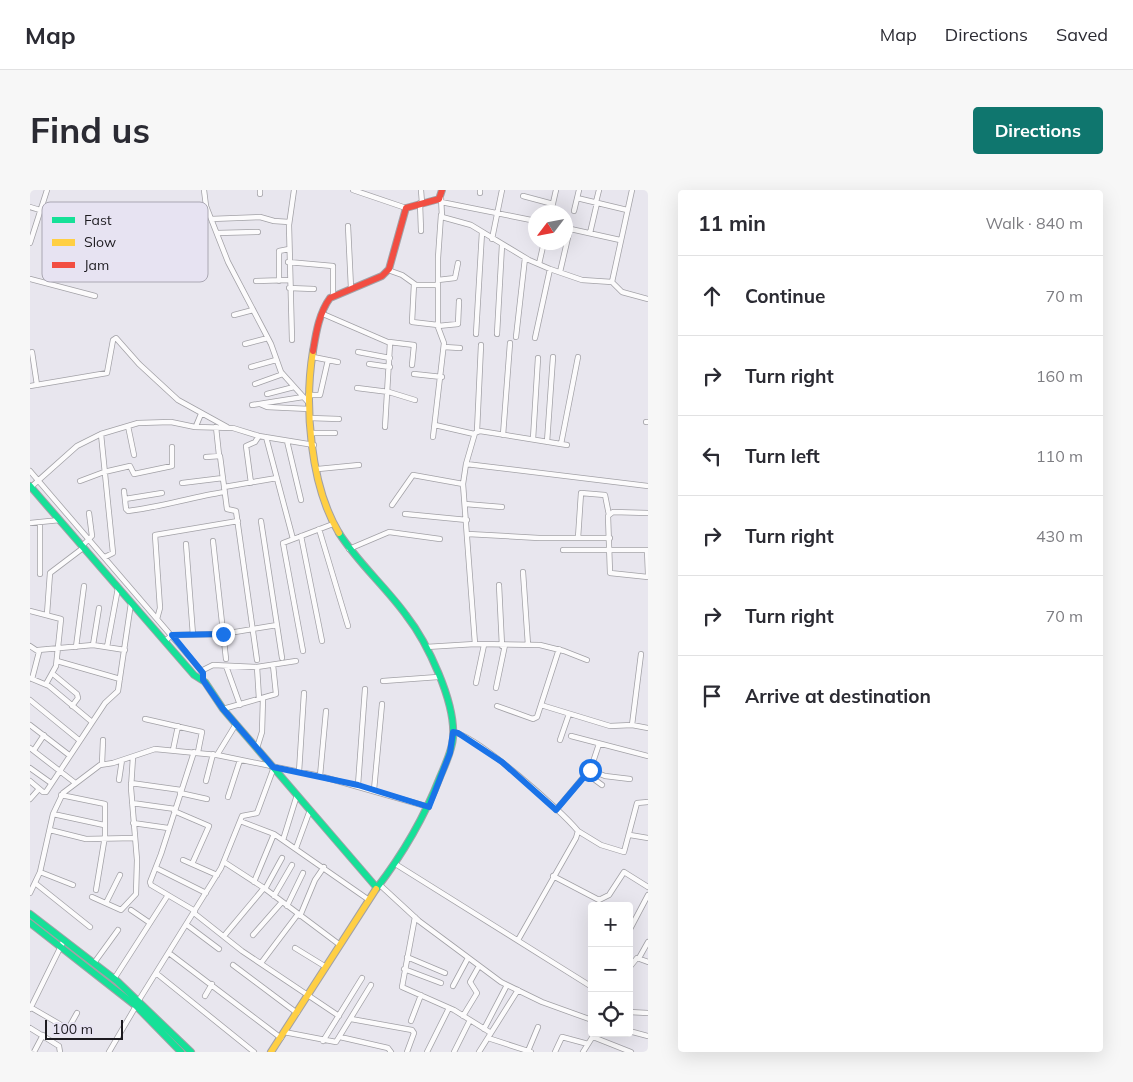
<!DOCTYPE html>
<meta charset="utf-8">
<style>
:root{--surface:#fff;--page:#f7f7f7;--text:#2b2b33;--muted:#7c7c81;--line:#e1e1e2;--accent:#0f766e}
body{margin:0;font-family:Mulish,sans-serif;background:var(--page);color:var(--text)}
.controls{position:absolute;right:15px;bottom:15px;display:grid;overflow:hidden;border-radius:5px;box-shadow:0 5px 20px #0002}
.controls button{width:45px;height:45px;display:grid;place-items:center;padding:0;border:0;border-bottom:1px solid var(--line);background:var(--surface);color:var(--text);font:25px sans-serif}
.compass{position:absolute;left:498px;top:15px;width:45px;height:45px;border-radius:50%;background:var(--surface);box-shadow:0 5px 20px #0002;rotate:238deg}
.scale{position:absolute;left:15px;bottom:12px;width:78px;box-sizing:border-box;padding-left:5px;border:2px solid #1d1b20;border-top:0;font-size:14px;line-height:18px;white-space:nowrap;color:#1d1b20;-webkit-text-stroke:4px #e7e3f2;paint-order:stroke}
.stop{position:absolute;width:15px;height:15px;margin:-11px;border:4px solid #1a73e8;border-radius:50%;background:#fff}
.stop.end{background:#1a73e8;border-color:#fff;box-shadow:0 1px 5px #0008}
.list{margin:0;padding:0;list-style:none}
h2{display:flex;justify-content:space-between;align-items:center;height:65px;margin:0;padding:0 20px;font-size:21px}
h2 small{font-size:16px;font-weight:400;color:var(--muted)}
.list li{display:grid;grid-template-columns:32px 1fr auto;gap:15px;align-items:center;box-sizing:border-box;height:80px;padding:0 20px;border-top:1px solid var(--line)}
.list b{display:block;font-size:19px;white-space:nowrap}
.list em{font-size:16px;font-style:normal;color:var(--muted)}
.icon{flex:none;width:28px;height:28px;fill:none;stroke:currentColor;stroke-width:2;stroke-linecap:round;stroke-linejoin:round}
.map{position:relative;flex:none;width:618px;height:862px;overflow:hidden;border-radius:5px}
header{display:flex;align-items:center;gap:30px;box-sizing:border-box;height:70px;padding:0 25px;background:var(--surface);border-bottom:1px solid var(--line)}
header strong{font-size:24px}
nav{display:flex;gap:28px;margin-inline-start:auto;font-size:18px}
.intro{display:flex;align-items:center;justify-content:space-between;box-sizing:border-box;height:120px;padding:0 30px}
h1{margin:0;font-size:35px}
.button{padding:12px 22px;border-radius:5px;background:var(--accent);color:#fff;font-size:18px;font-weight:700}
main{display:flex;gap:30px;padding:0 30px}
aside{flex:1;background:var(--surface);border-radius:5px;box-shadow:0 5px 20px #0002}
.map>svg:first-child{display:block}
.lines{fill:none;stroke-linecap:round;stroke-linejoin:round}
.street-casing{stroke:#a2a1a6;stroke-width:6}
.fast-casing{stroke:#a2a1a6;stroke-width:8}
.slow-casing{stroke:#a2a1a6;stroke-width:8}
.jam-casing{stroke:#a2a1a6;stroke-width:8}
.street{stroke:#fcfbfc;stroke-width:4.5}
.fast{stroke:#16e098;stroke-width:6}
.slow{stroke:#ffcf43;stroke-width:6}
.jam{stroke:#f24e42;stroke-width:6}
.route{stroke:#1a73e8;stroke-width:6}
.key{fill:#e7e3f2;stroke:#aaa7b3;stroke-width:1}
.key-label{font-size:14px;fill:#1d1b20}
</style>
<header>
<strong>Map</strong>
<nav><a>Map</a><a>Directions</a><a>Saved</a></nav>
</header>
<div class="intro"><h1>Find us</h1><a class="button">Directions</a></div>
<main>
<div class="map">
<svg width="618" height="862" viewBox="0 0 618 862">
<rect width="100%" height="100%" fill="#e8e6ee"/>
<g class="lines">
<!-- street casing -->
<g class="street-casing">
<path id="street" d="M174 0 176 16 198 72 241 154 251 182 278 212
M323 0 376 18
M391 0 392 13
M450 3V0
M230 4V0
M493 6 523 14
M411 7 412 27 441 35 499 70 520 79 552 90 582 92 602 0
M547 8 597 20
M411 12 506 31
M566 12 569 0
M390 13 391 41
M0 17 10 20
M544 21 549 0
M521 22 526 0
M181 29 230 27 244 31 259 32
M318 36 321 98
M536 38 590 50
M187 43 228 42
M560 43 567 13
M462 49 472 0
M0 53 17 0
M258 72 303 76V106
M509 74 514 52
M358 80 372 85 386 95H408
M530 82 540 39
M0 89 65 106
M408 90 425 88 428 73
M226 91 259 90
M249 91V61L259 59
M582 92 592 102 618 109
M384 94 382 132 408 135
M259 98 284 99
M293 124 360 153 355 237
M204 125 223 120
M408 136 428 134 429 111
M446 144 452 42
M467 144 472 55
M486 147 495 68
M505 148 520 79
M262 150 259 35 264 0
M359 152 384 155 382 175
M215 154 238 148
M414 157 430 158
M2 162 7 195
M328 162 360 168
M283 167 308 172
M339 174 360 177
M221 177 246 170
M384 184 412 187
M225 194 253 184
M0 196 77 183 83 150 86 148 109 174 148 210 197 237
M327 198 359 202 385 210
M237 204 264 197
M278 205H290L298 170
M230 214 237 217 279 219
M222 215 273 207
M280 228 309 229
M616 232H618
M405 235 444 244
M98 236 104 265
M166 236 171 224
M186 237 189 265
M447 241 451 155
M282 243H305
M71 244 83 363 75 367
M473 245 480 153
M236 247 263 349
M403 247 414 153 408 137V68L411 25
M503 249 508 168
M257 251 271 310
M517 252 523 167
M531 254 548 167
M176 267 190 266 197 319 206 321 227 470
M436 274 618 296
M288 279 329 275
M0 281 163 471 173 483V490
M50 291 74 282 100 276 104 284 142 276V257
M152 293 193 288
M221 293 216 256 225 252 229 246
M1 297 47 256 71 244 108 233 141 232 165 237 203 238 229 246 284 255
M194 297 247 288
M94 301 96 319 98 321C131 317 162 307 194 302
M95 309 132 303
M435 314 472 317
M362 315 383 285 433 294
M618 323 583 322 578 326 580 383 618 387
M375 324 437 330
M231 331 252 468
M10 332V384
M0 333 30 330
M289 339 318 436
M438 344 509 348H580
M271 346 292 451
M548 348 551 303 575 305 579 325
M183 351 196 469
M156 354 163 445
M52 356 62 346 59 323
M319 359 359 342 410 349
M533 360H618
M617 360 618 384
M493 382 498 455
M469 395 472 456
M0 421 31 429 26 476 16 494
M17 424 20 383 53 358
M127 429 130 418 125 345 208 331
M135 451 142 445 193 444 247 435
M445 454 433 294 436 274 445 243 450 241 537 255
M63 455 69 418
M0 456 9 462 2 489
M46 457 54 396
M77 457 88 398
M396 457 445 454 510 455 534 461 557 470
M8 460 63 455 95 460
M273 461 253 353 303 334
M27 471 90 489
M196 476 210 515
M227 477 229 509
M171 481 183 475 227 477 266 471
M23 484 47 504 48 508 42 516
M0 488 19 496 62 532
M353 491 408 487
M446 493 454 455
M466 498 475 455
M0 510 49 550
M511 515 580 536 602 535 618 538
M467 516 503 529 507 527 529 459
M193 519 246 504 243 475
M115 529 172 542 168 562
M0 535 39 565
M602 535 611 464
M423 542C447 546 531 620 548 641L546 648 488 750
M541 546 618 566
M530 550 539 524
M0 558 44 592
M227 558 232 542 233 508
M4 560 14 545
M143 560 148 536
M164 562 131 664 120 692 121 695 165 721
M187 565 206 534
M72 574 73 550
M0 578 21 593
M560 580 575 586 600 589
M269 582 274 503
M557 584 572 595
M290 586 296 521
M89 590 92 570
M0 591 13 602H16L75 513 88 501 101 413
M176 591 183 564
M101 593 151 600
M328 595 335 499
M344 600 352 514
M150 603 177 609
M31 605 75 614V646L66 700
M198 607 210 570
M0 609 9 599
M102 613 145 619
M526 620 561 578 569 554
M144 621 179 636 162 674
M23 624 74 635
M210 631 244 644 339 710
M103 633 138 638
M20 640 56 649 105 648
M548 641 571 655 594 662 607 613 618 612
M600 645 618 648
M253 650 267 605
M266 658 280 620
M153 670 187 685
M194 672 234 698 310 755
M367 675 562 797
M126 678 176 703
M10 682 43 695
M523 686 569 710 579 705 594 682 618 697
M224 692 244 644
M5 693 60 737
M350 695 389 731 471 792 512 812 562 830
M235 699 252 668
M0 703 10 682 23 624 33 603 70 575 83 573 125 559 187 565 290 586 399 617
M244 706 262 675
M62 707 91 720 106 704 107 670 101 598 103 567
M76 713 90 685
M257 716 273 683
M101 720 120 733
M164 723 212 761 309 826
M270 726 285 690 294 677
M385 727 372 797 424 820 461 843
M157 735 189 759
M599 741 618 705
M223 745 252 712
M194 746 234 698
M265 758 296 777
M139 763 251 848
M377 767 415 783
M609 768 618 752
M64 773 88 740
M231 773 268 724
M203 775 267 823
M599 778 607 768 618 772
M374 779 411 793
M126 783 224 862
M84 789 138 705
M423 796 438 768
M175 806 182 794
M109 810 191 678 212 626 227 623 244 577
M0 817 38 839 47 823
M0 819 34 750
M599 822 618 823
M433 826 447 803 440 792 449 776
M321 829 382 840 384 843 377 862
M381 831 391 805
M0 838 29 856 30 862
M454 839 477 795
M599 841 618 846
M254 842 306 852 341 795
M310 847 358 858 361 862
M563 847 601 862
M458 848 501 862
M293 851 332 788
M498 861 508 837
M4 862 13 845
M79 862 106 816
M397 862 419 818
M424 862 440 830
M449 862 488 800
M525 862 532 847 558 854
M553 862 565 843"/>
</g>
<!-- fast casing -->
<g class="fast-casing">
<path id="fast" d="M0 296 164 485 175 492 193 519 347 698
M309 343C328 373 355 396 376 425 397 452 426 512 423 548 422 561 415 575 410 587 394 628 373 664 346 699
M0 724 87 791 161 862
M0 733 106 816 151 862"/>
</g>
<!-- slow casing -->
<g class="slow-casing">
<path id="slow" d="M283 161C274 215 280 295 309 343
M241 862 346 699"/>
</g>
<!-- jam casing -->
<g class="jam-casing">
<path id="jam" d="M283 161C286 143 289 123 300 108L352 86 359 79 376 18 409 9 412 0"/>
</g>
<!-- street -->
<use href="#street" class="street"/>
<!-- fast -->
<use href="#fast" class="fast"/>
<!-- slow -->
<use href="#slow" class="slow"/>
<!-- jam -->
<use href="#jam" class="jam"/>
</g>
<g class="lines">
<!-- route -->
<path class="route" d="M193 444 142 445 173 483V490L193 519 243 577 328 595 399 617 420 563 423 542 428 543 472 572 526 620 560 580"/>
</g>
<!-- legend -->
<rect x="12" y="12" width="166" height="80" rx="8" class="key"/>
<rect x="22" y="27" width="23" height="6" fill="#16e098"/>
<rect x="22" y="49" width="23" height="7" fill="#ffcf43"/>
<rect x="22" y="72" width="23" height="6" fill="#f24e42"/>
<g class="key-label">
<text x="54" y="35">Fast</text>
<text x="54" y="57">Slow</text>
<text x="54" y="80">Jam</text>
</g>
</svg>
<div class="controls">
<button>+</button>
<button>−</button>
<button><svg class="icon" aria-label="locate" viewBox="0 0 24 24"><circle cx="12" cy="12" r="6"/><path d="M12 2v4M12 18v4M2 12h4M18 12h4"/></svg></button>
</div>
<svg class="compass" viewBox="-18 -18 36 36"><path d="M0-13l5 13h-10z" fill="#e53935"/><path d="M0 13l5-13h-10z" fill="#7c7c81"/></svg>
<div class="scale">100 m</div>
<div class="stop" style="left:560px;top:580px"></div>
<div class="stop end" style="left:193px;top:444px"></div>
</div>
<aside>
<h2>11 min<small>Walk · 840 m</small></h2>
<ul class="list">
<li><svg class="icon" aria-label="ahead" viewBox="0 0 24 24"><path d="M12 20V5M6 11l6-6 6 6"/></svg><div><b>Continue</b></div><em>70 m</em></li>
<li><svg class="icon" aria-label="right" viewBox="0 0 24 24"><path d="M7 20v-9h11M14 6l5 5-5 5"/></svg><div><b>Turn right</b></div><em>160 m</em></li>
<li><svg class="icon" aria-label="left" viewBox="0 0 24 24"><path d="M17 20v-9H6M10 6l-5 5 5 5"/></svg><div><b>Turn left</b></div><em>110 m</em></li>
<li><svg class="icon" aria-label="right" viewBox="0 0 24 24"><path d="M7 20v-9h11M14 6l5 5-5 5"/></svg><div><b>Turn right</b></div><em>430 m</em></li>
<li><svg class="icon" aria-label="right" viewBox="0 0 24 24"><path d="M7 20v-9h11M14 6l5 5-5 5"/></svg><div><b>Turn right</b></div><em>70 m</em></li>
<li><svg class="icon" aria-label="arrive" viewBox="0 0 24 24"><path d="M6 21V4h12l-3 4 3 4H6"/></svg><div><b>Arrive at destination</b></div></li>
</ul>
</aside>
</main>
